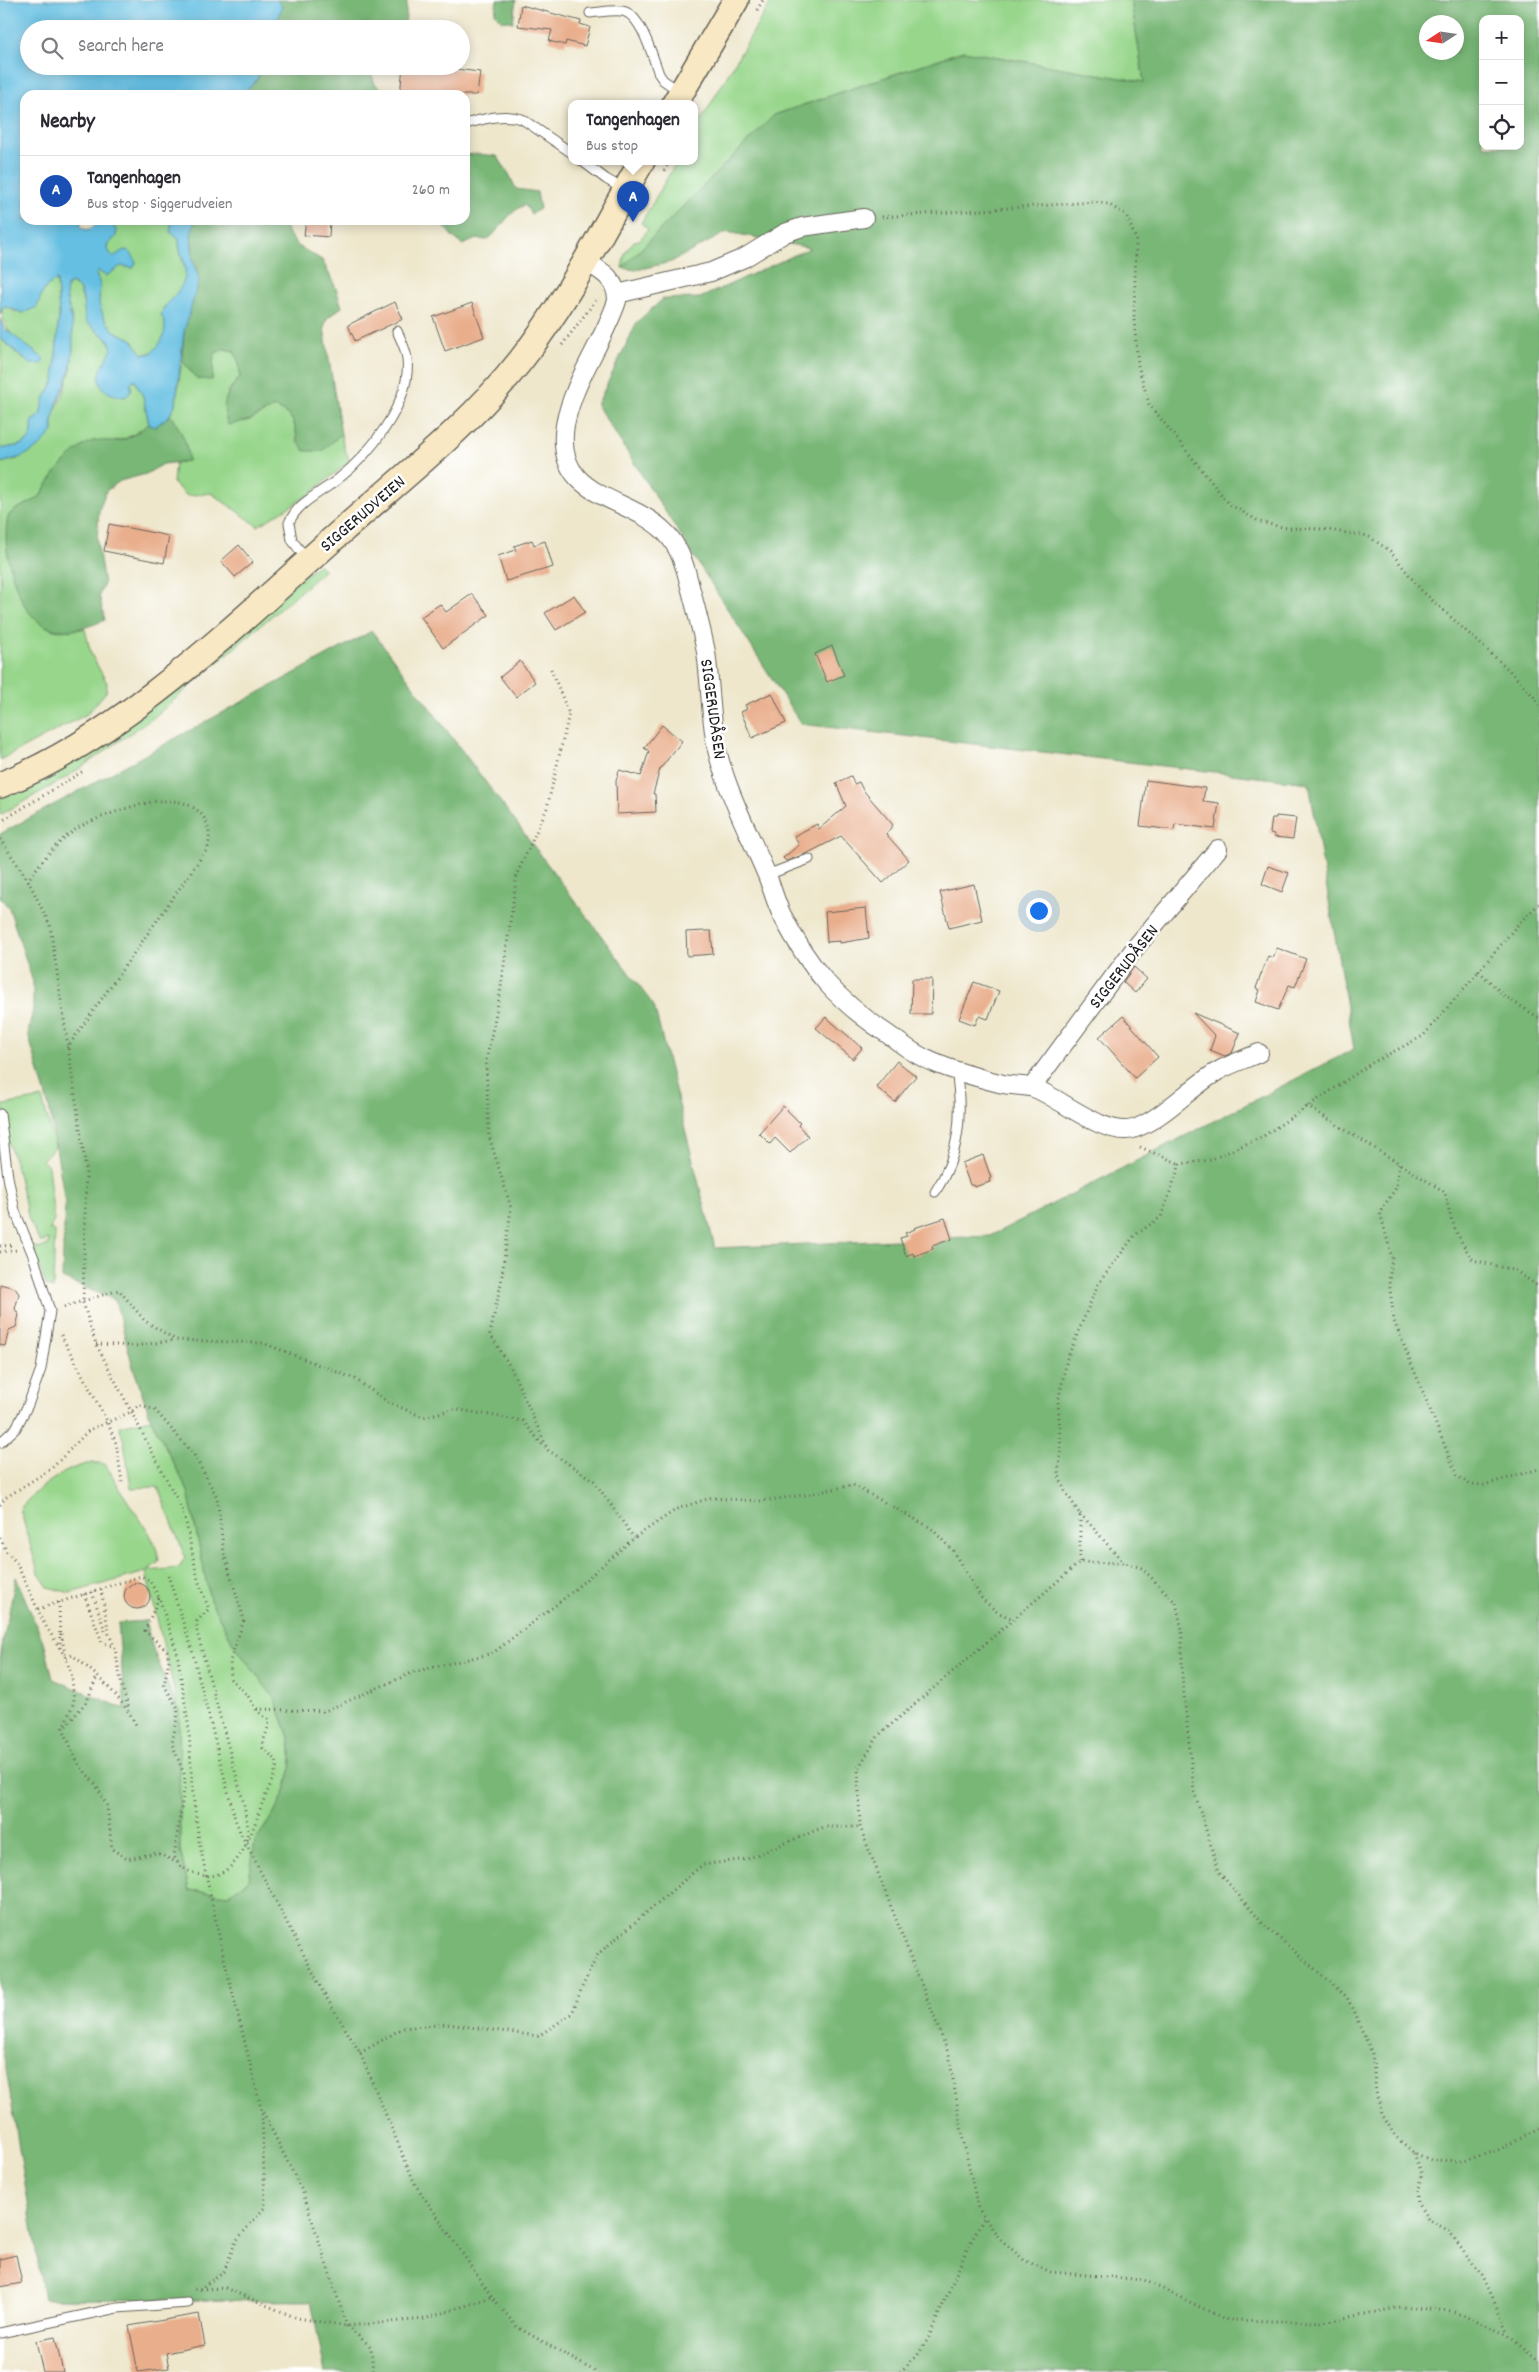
<!DOCTYPE html>
<meta charset="utf-8">
<style>
:root{--surface:#fff;--page:#f2f2f3;--text:#2b2b33;--muted:#7c7c81;--line:#e1e1e2;--accent:#111827}
body{margin:0;font-family:Dekko,sans-serif;background:var(--page);color:var(--text)}
.controls{position:absolute;right:15px;top:15px;display:grid;overflow:hidden;border-radius:10px;box-shadow:0 2px 12px #0003}
.controls button{width:45px;height:45px;display:grid;place-items:center;padding:0;border:0;border-bottom:1px solid var(--line);background:var(--surface);color:var(--text);font:25px sans-serif}
.compass{position:absolute;left:1419px;top:15px;width:45px;height:45px;border-radius:50%;background:var(--surface);box-shadow:0 2px 12px #0003;rotate:258deg}
.you{position:absolute;left:1038px;top:910px;width:18px;height:18px;margin:-12px;border:4px solid #fff;border-radius:50%;background:#1a73e8;box-shadow:0 0 0 8px #1a73e833}
.badge{display:grid;place-items:center;width:32px;height:32px;border-radius:50%;background:var(--accent);color:#fff;font-size:16px;font-weight:700}
.pin{position:absolute;translate:-50% -41px;filter:drop-shadow(0 1px 2px #0008)}
.pin::after{content:'';position:absolute;top:26px;width:18px;height:15px;background:inherit;clip-path:polygon(0 0,100% 0,50% 100%)}
.popup{position:absolute;left:568px;top:100px;width:130px;height:65px;box-sizing:border-box;display:grid;place-content:center;border-radius:10px;background:var(--surface);filter:drop-shadow(0 1px 4px #0005);font-size:16px;white-space:nowrap;color:var(--muted)}
.popup b{font-size:19px;color:var(--text)}
.popup::after{content:'';position:absolute;left:50%;top:100%;margin-left:-10px;border:10px solid transparent;border-top-color:var(--surface)}
.list{margin:0;padding:0;list-style:none}
h2{display:flex;justify-content:space-between;align-items:center;height:65px;margin:0;padding:0 20px;font-size:21px}
h2 small{font-size:16px;font-weight:400;color:var(--muted)}
.list li{display:grid;grid-template-columns:32px 1fr auto;gap:15px;align-items:center;box-sizing:border-box;height:70px;padding:0 20px;border-top:1px solid var(--line)}
.list b{display:block;font-size:19px;white-space:nowrap}
.list p{margin:0;font-size:16px;white-space:nowrap;color:var(--muted)}
.list em{font-size:16px;font-style:normal;color:var(--muted)}
.icon{flex:none;width:28px;height:28px;fill:none;stroke:currentColor;stroke-width:2;stroke-linecap:round;stroke-linejoin:round}
.map{position:relative;flex:none;width:1539px;height:2372px;overflow:hidden}
.search{position:absolute;background:var(--surface);box-shadow:0 2px 12px #0003;left:20px;top:20px;width:450px;height:55px;display:flex;align-items:center;gap:12px;box-sizing:border-box;padding:0 18px;border-radius:28px;color:var(--muted);font-size:19px}
.panel{position:absolute;background:var(--surface);box-shadow:0 2px 12px #0003;left:20px;top:90px;width:450px;height:135px;border-radius:15px}
.map>svg:first-child{display:block}
.green{fill:#97d68b;stroke:#5a7954}
.forest{fill:#79b777;stroke:#4a6a4a;fill-rule:evenodd}
.water{fill:#65bfe2;stroke:#406e7f}
.building{fill:#e9ae8c}
.lines{fill:none;stroke-linecap:round;stroke-linejoin:round}
.lane-casing{stroke:#66635a;stroke-width:11}
.street-casing{stroke:#66635a;stroke-width:20}
.secondary-casing{stroke:#66635a;stroke-width:28}
.path{stroke:#66635a;stroke-width:3;stroke-dasharray:1 4;stroke-linecap:butt}
.lane{stroke:#fff;stroke-width:9}
.street{stroke:#fff;stroke-width:18}
.secondary{stroke:#f8e8c3;stroke-width:25}
.labels{text-anchor:middle;stroke-width:5;stroke-linejoin:round;paint-order:stroke}
.street-label{font-size:18px;fill:#1c1c1c;stroke:#fff}
</style>
<div class="map">
<svg width="1539" height="2372" viewBox="0 0 1539 2372">
<rect width="100%" height="100%" fill="#fff"/>
<filter id="ink" filterUnits="userSpaceOnUse"><feTurbulence type="fractalNoise" baseFrequency=".02" numOctaves="2"/><feDisplacementMap in="SourceGraphic" scale="10" xChannelSelector="R" yChannelSelector="G"/><feConvolveMatrix kernelMatrix="1 2 1 2 8 2 1 2 1" color-interpolation-filters="sRGB"/></filter>
<filter id="wash" filterUnits="userSpaceOnUse"><feTurbulence type="fractalNoise" baseFrequency=".0096" numOctaves="4" result="noise"/><feDisplacementMap in="SourceGraphic" scale="20" xChannelSelector="R" yChannelSelector="G"/><feGaussianBlur stdDeviation="1.12" result="paint"/><feColorMatrix in="noise" values="0 0 0 0 0 0 0 0 0 0 0 0 0 0 0 0 0 1.4 0 .05"/><feComposite in="paint" operator="in"/></filter>
<g filter="url(#wash)">
<rect width="100%" height="100%" fill="#eee7cc"/>
<!-- green -->
<path class="green" d="M772 0H1131L1144 82 963 51 774 115 622 268 625 253 634 241 640 240 648 229 641 223 677 161H694V132Z
M109 220H172L171 228 179 238C178 249 182 258 185 269 189 284 173 298 163 308 163 314 165 318 165 324 167 338 156 355 143 354L131 339 114 331 104 318 98 304 100 285 96 274 97 271 103 273 121 266 133 268 136 263 118 256 113 257 107 249 108 244 115 238 111 221Z
M57 280 59 315 54 382 45 397 40 415 32 421C35 446 20 445 0 449V375L2 372 0 338 23 359 41 357C24 349 0 330 2 308L9 307 15 312 48 285Z
M69 283 78 287C85 301 83 313 91 325 99 336 107 333 112 349L100 373 131 392V384L134 379 143 396 149 424C126 440 123 442 94 441 79 454 59 468 47 485 44 488 44 492 41 495 33 504 17 506 9 515 0 544 21 615 51 629 59 633 75 629 85 629L91 654 107 683 106 692 87 714 0 760V463L17 459 53 431V414L63 395 71 369 73 348 71 315 65 292Z
M224 349 234 351 239 362 240 377 227 392 250 420 274 407C292 415 296 421 297 442L322 451 341 434 344 448 350 461 309 495 258 526 211 493 187 496 173 483 175 463 188 461 170 415 176 402 182 360 197 379H212L214 354Z
M319 564 325 570 153 718 67 777 0 815V798L65 766Z
M42 1098 55 1147 42 1160 48 1166 54 1220 49 1231 51 1229 55 1231 53 1289 46 1286 32 1245 39 1249 48 1245 49 1240 46 1239 45 1242H40L29 1220 16 1165 8 1142 3 1105Z
M151 1419 188 1491 210 1600 234 1645 275 1699 290 1740 292 1764 286 1788 278 1808 255 1841 249 1880 228 1895 189 1890 180 1850 179 1711 146 1572 70 1593 48 1587 38 1572 20 1509C36 1488 77 1457 105 1464 113 1476 119 1488 127 1500 139 1520 157 1537 159 1562L147 1571 179 1568 185 1557 158 1487 131 1488 124 1442 119 1426Z"/>
<!-- forest -->
<path class="forest" d="M277 0H407L405 28 274 29 282 7Z
M497 0H516L513 22 501 20 495 13Z
M1131 0H1539V2372H325L311 2301 44 2299 0 2033V1657L16 1577 45 1646 53 1679 125 1709 118 1623 145 1621 154 1652 179 1711 180 1850 189 1890 228 1895 249 1880 255 1841 278 1808 286 1788 292 1764 290 1740 275 1699 234 1645 210 1600 188 1491 151 1419 133 1367 115 1300 62 1278 65 1201 49 1107 28 1034 33 1009V982L9 908 0 897V834L372 631 654 1006 715 1248 990 1236 1354 1049 1309 783 801 724 597 405 637 322 663 299 700 298 810 248 727 232 671 262 636 270 622 268 774 115 963 51 1144 82ZM1483 19H1520V146H1483ZM1426 22H1456V52H1426Z
M260 66H369L375 84 385 93 384 95H243L258 78Z
M476 154 497 156 509 174 516 189 537 192 540 209 531 214 525 205C508 211 501 230 487 240L476 239 463 245 452 236 439 220H465V155Z
M195 220H284L287 232 298 246 322 260 336 288 342 307 327 318 324 328 341 434 322 451H305C288 431 305 420 274 407L250 420 228 425C220 404 226 393 240 377L239 363 234 351 224 349 214 354 212 380 197 379 182 360 184 332 198 273 193 261 191 235Z
M170 415C181 430 188 443 188 461L163 464 146 474 120 481 106 491 99 510 97 540 104 584 99 595 105 620C79 631 50 639 30 613 13 592 0 540 9 515 17 506 33 504 41 495 43 492 45 488 47 485 56 470 76 447 93 441 100 439 109 442 116 441 129 440 139 431 149 424L155 427Z"/>
<!-- water -->
<path class="water" d="M0 0H277L282 7 274 29H29V66H259L258 78 243 95H25V220H82L80 226 87 230 105 220 111 221 117 232 115 238 108 244 107 249 113 257 124 250C131 250 134 257 136 263L133 268 121 266 106 276 98 271 96 274 100 285 99 304 104 318 114 331 131 339 143 354H149C162 346 170 328 161 315 165 300 183 293 185 276 187 265 178 252 179 238L170 232 172 220H195L191 235 193 261 199 280 184 332 176 402 170 415 155 427 149 424 143 396 134 379 131 384V392L125 397C113 396 96 390 100 374 101 366 108 357 112 349L109 340 86 322C82 308 87 286 69 283 62 294 71 311 72 324 73 339 74 354 70 370 65 391 50 410 53 431 39 451 23 458 0 463V449C20 445 35 446 32 421L40 415 45 397 54 382 59 315 57 280C44 285 41 295 37 307L23 313 4 306 2 308 0 315Z
M0 319 5 329 44 359 42 364H30L0 338Z"/>
<g id="blocks">
<!-- building -->
<path class="building" d="M521 5 581 21 580 24 590 27 585 46 566 41 565 45 549 41 552 30 518 26Z
M403 66H447V68L480 72 477 95H400Z
M306 220H330L329 237 304 235Z
M395 302 403 319 355 341 348 325Z
M472 303 484 337 445 351 433 317Z
M109 524 169 536 164 563 104 551Z
M532 540 534 545 545 541 553 567 506 581 498 556 516 550 514 546Z
M239 545 253 562 235 577 221 561Z
M472 594 489 615 443 648 421 617 440 604 446 612Z
M574 595 585 612 556 630 545 613Z
M832 646 844 675 827 682 815 654Z
M520 661 535 682 516 697 500 677Z
M772 693 786 723 752 738 741 712 747 709 745 705Z
M662 725 682 741 660 769 653 794H655L656 812 617 814 616 781 619 770 641 776 649 751 644 748Z
M851 776 854 784 859 782 863 790 893 825 886 834 909 860 883 883 841 836 808 853 786 861 783 858 799 845 794 836 817 824 819 829 846 806 836 783Z
M1146 780 1205 788 1203 801 1219 803 1215 829 1175 824 1174 830 1140 826Z
M1276 816 1296 818 1293 839 1274 837V834L1270 833 1272 818H1276Z
M1268 866 1289 873 1282 892 1262 884Z
M974 884 982 920 949 928 940 892Z
M866 908 869 938 840 943V941L827 942 825 912Z
M705 931H711L713 954 687 956 686 932Z
M1277 948 1306 959 1295 987 1289 985 1278 1010 1256 1002 1260 990 1256 988 1268 956 1273 958Z
M1134 967 1147 979 1135 993 1123 982Z
M912 979H932L931 1014H911Z
M974 982 999 991 988 1019 979 1016 975 1025 959 1019Z
M1193 1013 1240 1033 1232 1053 1225 1056 1210 1050 1215 1036Z
M1123 1016 1158 1057 1135 1078 1099 1037Z
M826 1017 862 1048 853 1059 816 1028Z
M897 1061 916 1076 895 1102 876 1087Z
M783 1106 800 1123 798 1125 808 1136 790 1153 775 1138 770 1144 759 1133Z
M983 1155 991 1178 989 1179 990 1182 974 1187 973 1185H970L962 1163Z
M945 1218 952 1239 932 1246 933 1249 914 1256 913 1253 906 1256 900 1238 907 1236 905 1233 915 1229 914 1228Z
M0 1284 15 1288 19 1294 15 1309 19 1315 16 1327 9 1330 5 1346 0 1345Z
M124 1596a13 13 0 1 1 26 0a13 13 0 1 1-26 0Z
M16 2255 22 2283 0 2287V2259Z
M199 2314 205 2345 166 2353 169 2368 138 2372 129 2326Z
M55 2337 63 2372H43L36 2341Z"/>
</g>
</g>
<g filter="url(#ink)">
<use href="#blocks" fill-opacity="0" stroke="#66635a" stroke-width="1"/>
<g class="lines">
<!-- lane casing -->
<g class="lane-casing">
<path id="lane" d="M590 13C601 12 612 10 622 11 641 13 653 58 659 74L663 80 679 91
M465 124C484 119 502 113 522 119L572 153
M582 161 606 179 625 190
M307 560 292 540 289 523C297 503 320 493 337 480 368 456 412 403 407 359 406 349 401 340 397 331
M767 875 809 859
M0 1114 8 1177 15 1211 34 1258 50 1311 41 1369 28 1405 16 1428 0 1443
M935 1192C960 1155 963 1114 956 1070
M0 2333 117 2308 188 2303"/>
</g>
<!-- street casing -->
<g class="street-casing">
<path id="street" d="M585 261C602 271 617 279 617 301 603 343 573 381 565 425 553 499 628 495 665 532 676 543 682 557 686 571 693 598 701 626 706 652 711 686 710 721 718 754 729 796 749 833 766 873 772 887 775 901 782 915 809 968 836 1000 886 1033 898 1041 911 1052 924 1058 946 1069 979 1078 1003 1084 1013 1086 1025 1085 1034 1088 1060 1098 1105 1137 1133 1129 1160 1121 1193 1085 1218 1071 1230 1064 1245 1059 1259 1053
M617 294 711 272 744 258 785 233 802 227 864 218
M1032 1087 1135 948 1218 849"/>
</g>
<!-- secondary casing -->
<g class="secondary-casing">
<path id="secondary" d="M675 103 736 0
M0 785C125 736 243 618 343 530 404 476 471 424 521 360 569 299 603 228 642 161"/>
</g>
<!-- path -->
<path class="path" d="M757 10 763 0
M664 171 670 161
M882 217 1093 202 1108 204 1126 215 1136 239 1134 319 1138 365 1149 404 1229 504 1260 522 1287 528 1321 529 1368 536 1390 551 1422 591 1508 669 1535 698 1539 707
M562 345 596 300
M551 669 569 714 547 808 517 874 500 994 486 1061 489 1136 511 1208 501 1283 490 1334 511 1368 548 1450 594 1481 634 1538
M0 822 85 770
M0 839 28 880
M1539 904 1520 922 1479 971 1503 995 1539 1018
M67 1048 208 848C215 814 190 798 158 801 139 803 94 818 78 828 57 842 42 860 28 880L50 925 86 1169 83 1303 96 1344 184 1513 198 1580 209 1609 197 1621V1632L244 1804 248 1829 246 1845
M1307 1106 1445 1192C1449 1218 1458 1239 1473 1260L1516 1271 1539 1287
M1140 1147 1180 1164
M1399 1164 1396 1188 1380 1212 1392 1258 1389 1281 1394 1321 1457 1476 1469 1484 1484 1485 1539 1469
M0 1246 15 1245
M0 1252 17 1250
M64 1307 119 1290 145 1321 176 1340 263 1343 355 1379 388 1402 423 1417 455 1409 523 1421 545 1448
M61 1335 107 1421 116 1443 122 1482
M96 1344 135 1346 175 1340
M0 1505 5 1498 51 1469 89 1430 131 1412 138 1406 142 1405 155 1410 194 1455 217 1497 224 1553 244 1620 230 1661 231 1679 248 1696 257 1711 268 1719C271 1729 262 1737 263 1748L276 1760 277 1765C274 1778 267 1792 262 1804 252 1832 236 1887 197 1874 185 1870 179 1867 174 1856L185 1783 184 1774 172 1744 178 1713 177 1707 164 1685 169 1660 167 1651 145 1631 159 1597
M1080 1514C1096 1529 1108 1547 1124 1562
M0 1538 7 1552 16 1562 44 1623 66 1658 72 1677 74 1702 63 1728 77 1762 96 1785 107 1806 112 1849 127 1859 157 1853 176 1862
M1080 1562V1514L1065 1491 1058 1473 1061 1452 1058 1402 1067 1359 1098 1284 1135 1235 1161 1217 1180 1164 1210 1160 1262 1137 1372 1063 1423 1036 1479 971
M168 1575 192 1650 235 1819 241 1834 323 1992 360 2053 415 2184 492 2297 517 2327 596 2372
M101 1589 109 1634 115 1648 122 1687 129 1709
M92 1592 105 1631 108 1633
M84 1594 102 1642 114 1647
M59 1602 60 1648
M38 1609 141 1576 149 1580 159 1597 177 1652 189 1729 192 1786 199 1841 223 1954 262 2112 265 2207 236 2241 224 2271 200 2289H192
M61 1634 66 1658 72 1655C94 1671 125 1701 136 1725
M257 1709 325 1711 414 1672 493 1653 566 1597 634 1538 677 1509 710 1498 761 1501 805 1495 853 1485 931 1528 953 1551 982 1599 997 1612 1013 1619
M66 1726 87 1701 97 1677
M360 2053 403 2028 447 2024 538 2036 572 2014 582 1987 598 1954 702 1865 747 1859 824 1827H860
M263 2112 303 2193 347 2326 371 2347 373 2372
M1539 2129 1498 2150 1463 2161 1431 2160 1414 2153 1395 2136 1382 2114 1376 2092 1372 2053 1347 1997 1263 1924 1219 1872 1194 1791 1182 1675V1630L1176 1603 1142 1568 1125 1563 1080 1562 879 1735 858 1768 860 1827 949 2055 963 2139 978 2208 999 2238 1024 2260 1051 2272 1144 2280 1227 2320 1323 2322 1401 2307 1452 2311 1508 2335 1539 2362
M1414 2153 1422 2174 1417 2192 1418 2204 1428 2219 1449 2231 1480 2273 1508 2334
M200 2289 225 2288 297 2318 347 2326 424 2319 492 2297
M900 2372 917 2356 928 2339 967 2249 984 2218"/>
<!-- lane -->
<use href="#lane" class="lane"/>
<!-- street -->
<use href="#street" class="street"/>
<!-- secondary -->
<use href="#secondary" class="secondary"/>
</g>
</g>
<g class="labels">
<!-- street labels -->
<g class="street-label">
<text transform="translate(362 513) rotate(-41)" y="6">SIGGERUDVEIEN</text>
<text transform="translate(714 709) rotate(82)" y="6">SIGGERUDÅSEN</text>
<text transform="translate(1123 966) rotate(-52)" y="6">SIGGERUDÅSEN</text>
</g>
</g>
</svg>
<div class="controls">
<button>+</button>
<button>−</button>
<button><svg class="icon" aria-label="locate" viewBox="0 0 24 24"><circle cx="12" cy="12" r="6"/><path d="M12 2v4M12 18v4M2 12h4M18 12h4"/></svg></button>
</div>
<svg class="compass" viewBox="-18 -18 36 36"><path d="M0-13l5 13h-10z" fill="#e53935"/><path d="M0 13l5-13h-10z" fill="#7c7c81"/></svg>
<div class="you"></div>
<div class="pin badge" style="left:633px;top:222px;background:#1a4fb4">A</div>
<div class="popup"><b>Tangenhagen</b>Bus stop</div>
<div class="search"><svg class="icon" aria-label="search" viewBox="0 0 24 24"><circle cx="10" cy="10" r="6"/><path d="M15 15l6 6"/></svg>Search here</div>
<section class="panel">
<h2>Nearby<small></small></h2>
<ul class="list">
<li><span class="badge" style="background:#1a4fb4">A</span><div><b>Tangenhagen</b><p>Bus stop · Siggerudveien</p></div><em>260 m</em></li>
</ul>
</section>
</div>
